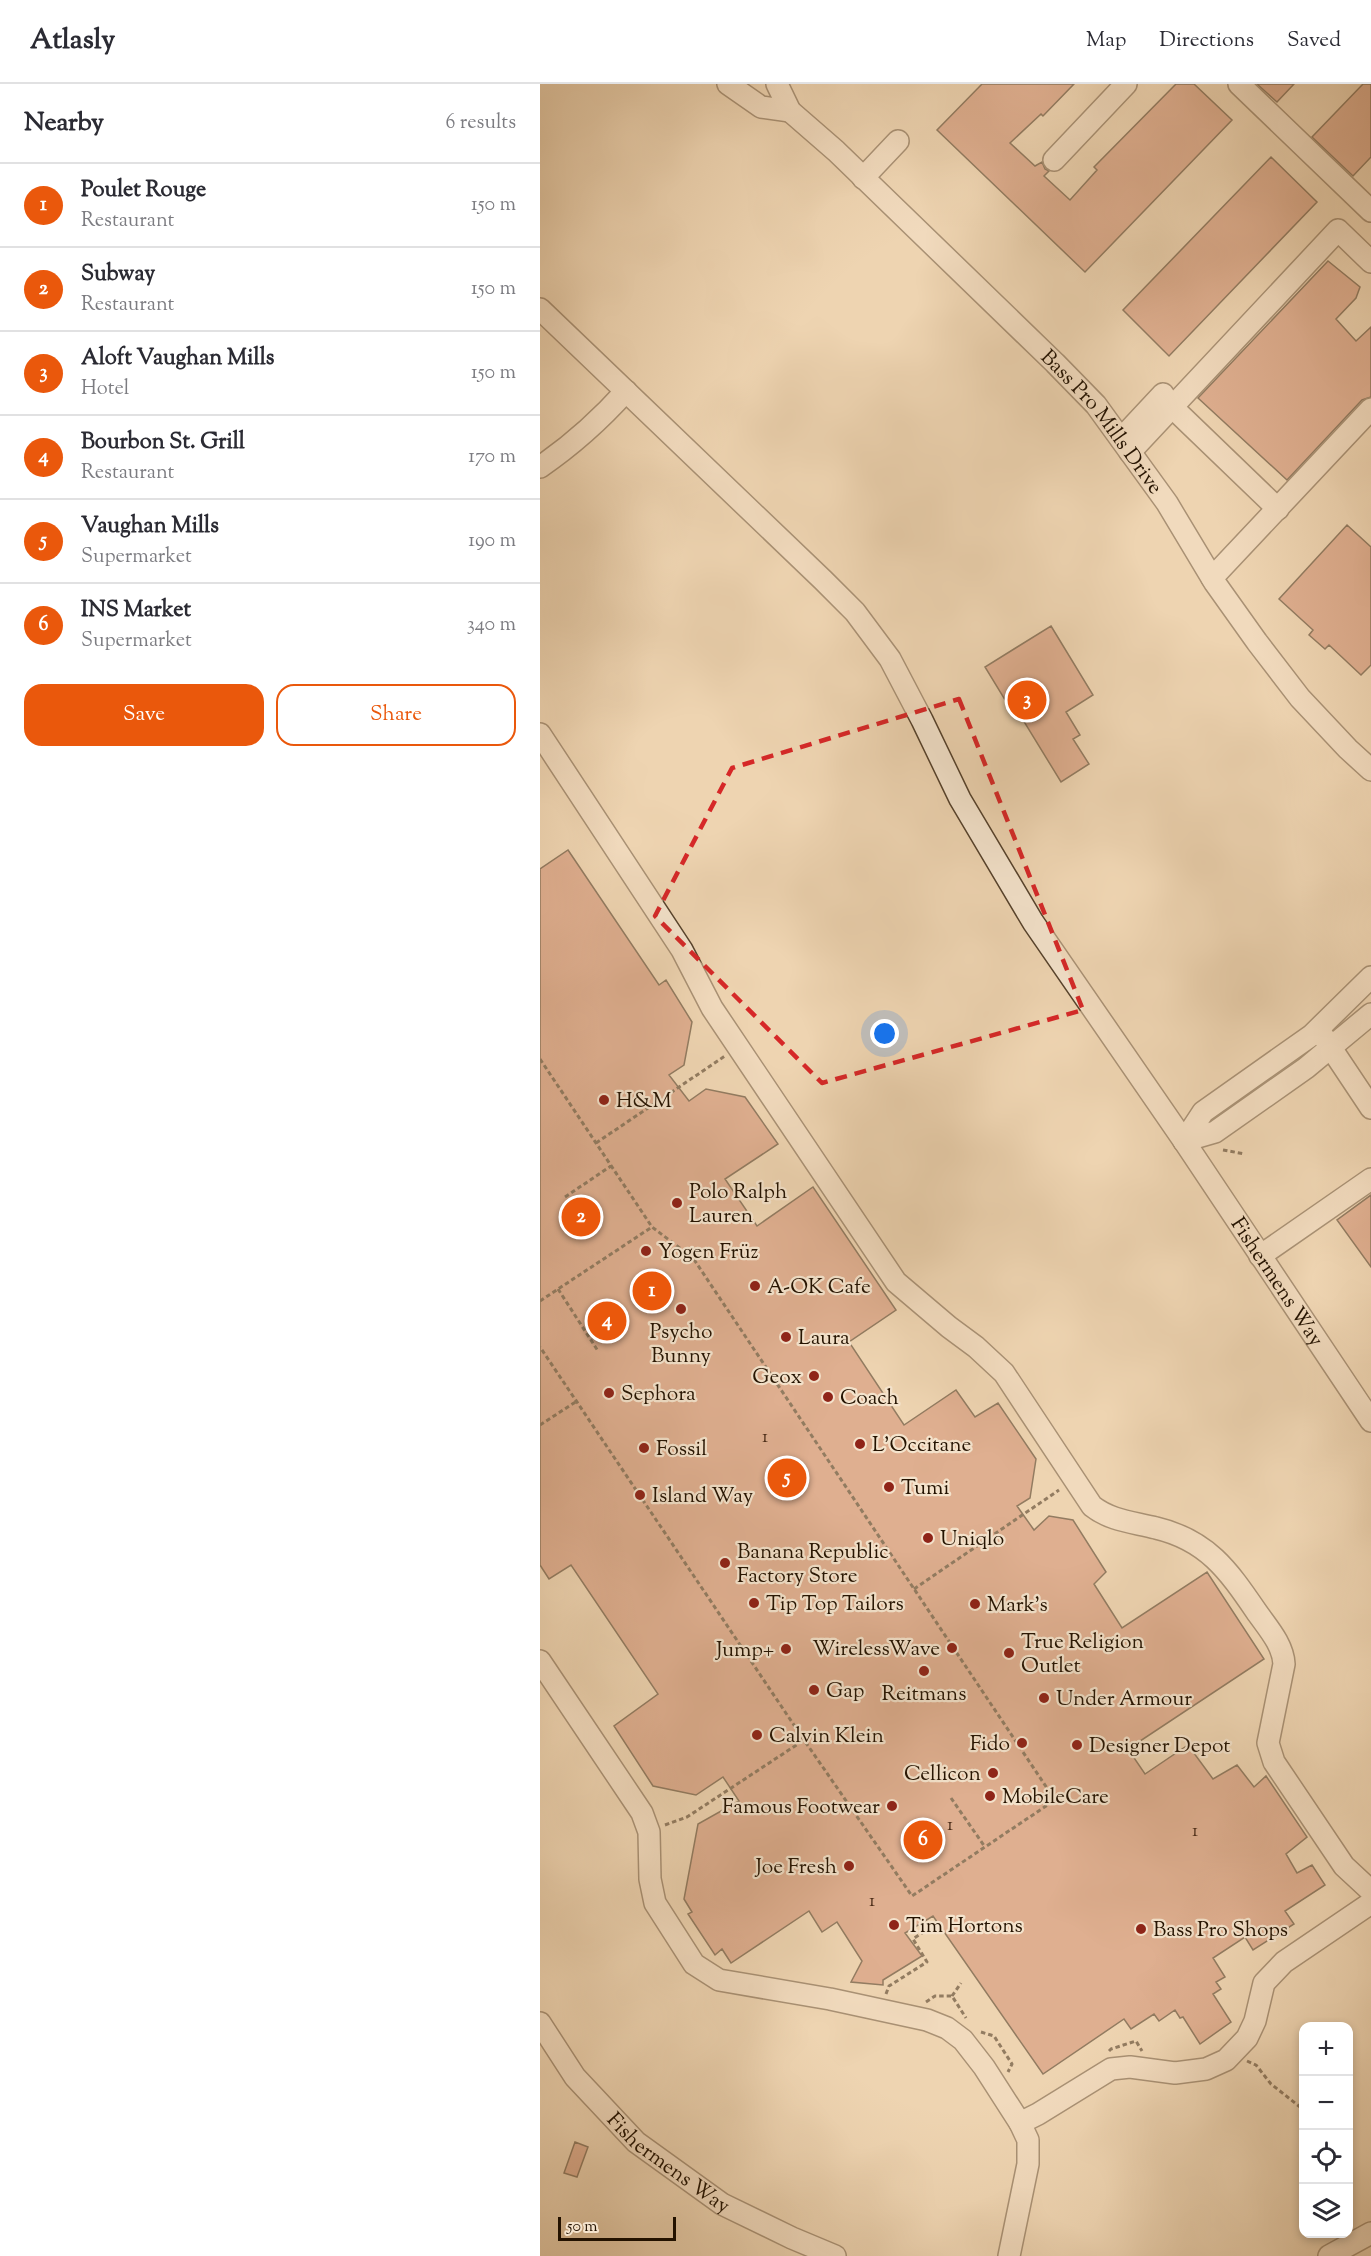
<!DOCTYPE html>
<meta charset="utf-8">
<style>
:root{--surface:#fff;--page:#f2f2f3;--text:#2b2b33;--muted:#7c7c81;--line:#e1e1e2;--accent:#ea580c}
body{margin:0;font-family:"Sorts Mill Goudy",serif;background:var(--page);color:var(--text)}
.controls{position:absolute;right:18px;bottom:18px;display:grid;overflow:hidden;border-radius:12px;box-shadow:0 3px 9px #0003}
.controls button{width:54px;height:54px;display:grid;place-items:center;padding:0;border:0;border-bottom:2px solid var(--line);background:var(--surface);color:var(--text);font:30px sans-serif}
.scale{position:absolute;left:18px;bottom:15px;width:118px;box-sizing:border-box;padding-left:6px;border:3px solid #231200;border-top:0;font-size:16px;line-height:21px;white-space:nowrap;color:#231200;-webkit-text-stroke:4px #f4e3cc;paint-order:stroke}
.you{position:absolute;left:345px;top:950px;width:21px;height:21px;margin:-15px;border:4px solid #fff;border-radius:50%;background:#1a73e8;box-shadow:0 0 0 9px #1a73e833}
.badge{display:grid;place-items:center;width:39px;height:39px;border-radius:50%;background:var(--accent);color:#fff;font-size:20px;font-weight:700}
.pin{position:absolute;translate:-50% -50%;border:3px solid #fff;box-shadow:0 2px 6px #0006}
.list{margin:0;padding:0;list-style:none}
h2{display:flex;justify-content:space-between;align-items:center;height:78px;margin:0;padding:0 24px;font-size:26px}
h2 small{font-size:20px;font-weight:400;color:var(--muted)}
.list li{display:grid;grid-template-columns:39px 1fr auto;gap:18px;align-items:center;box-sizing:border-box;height:84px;padding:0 24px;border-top:2px solid var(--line)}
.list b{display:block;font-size:22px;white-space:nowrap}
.list p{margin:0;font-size:20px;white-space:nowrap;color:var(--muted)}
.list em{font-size:20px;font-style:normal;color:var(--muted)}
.actions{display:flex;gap:12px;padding:18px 24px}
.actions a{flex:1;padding:14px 0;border:2px solid var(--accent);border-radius:18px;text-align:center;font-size:21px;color:var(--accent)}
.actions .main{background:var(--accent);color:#fff}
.icon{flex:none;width:33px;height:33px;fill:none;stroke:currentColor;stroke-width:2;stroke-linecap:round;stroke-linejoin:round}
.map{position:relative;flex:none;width:831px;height:2172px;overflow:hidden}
header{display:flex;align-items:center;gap:36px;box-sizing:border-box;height:84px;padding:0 30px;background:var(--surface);border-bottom:2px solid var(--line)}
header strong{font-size:28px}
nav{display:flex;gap:33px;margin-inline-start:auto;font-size:21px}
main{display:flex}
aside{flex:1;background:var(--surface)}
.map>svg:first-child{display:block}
.building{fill:#cc8368;stroke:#231200;stroke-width:1.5}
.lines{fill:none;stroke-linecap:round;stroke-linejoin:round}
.minor-casing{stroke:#56422c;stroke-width:24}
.path{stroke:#231200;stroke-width:3;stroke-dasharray:4.5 3;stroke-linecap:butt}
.minor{stroke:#f4e3cc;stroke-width:21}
.marked{fill:none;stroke:#d62828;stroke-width:4.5;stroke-dasharray:12 8;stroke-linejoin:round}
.poi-dot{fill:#8f2418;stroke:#f4e3cc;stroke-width:2}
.labels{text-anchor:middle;stroke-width:4.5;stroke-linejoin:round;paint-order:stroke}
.number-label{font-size:18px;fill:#4d2e1a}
.street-label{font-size:21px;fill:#231200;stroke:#f4e3cc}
.poi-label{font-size:21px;fill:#231200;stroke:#f4e3cc;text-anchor:start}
</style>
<header>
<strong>Atlasly</strong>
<nav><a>Map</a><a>Directions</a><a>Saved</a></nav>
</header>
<main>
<aside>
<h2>Nearby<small>6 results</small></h2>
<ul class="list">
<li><span class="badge">1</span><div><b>Poulet Rouge</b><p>Restaurant</p></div><em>150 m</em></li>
<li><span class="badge">2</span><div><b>Subway</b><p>Restaurant</p></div><em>150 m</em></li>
<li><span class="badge">3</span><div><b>Aloft Vaughan Mills</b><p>Hotel</p></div><em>150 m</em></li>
<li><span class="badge">4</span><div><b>Bourbon St. Grill</b><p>Restaurant</p></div><em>170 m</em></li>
<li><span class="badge">5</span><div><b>Vaughan Mills</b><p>Supermarket</p></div><em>190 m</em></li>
<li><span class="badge">6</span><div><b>INS Market</b><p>Supermarket</p></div><em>340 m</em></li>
</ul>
<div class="actions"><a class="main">Save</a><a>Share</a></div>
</aside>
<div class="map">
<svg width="831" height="2172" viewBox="0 0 831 2172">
<rect width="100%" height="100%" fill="#eed4b1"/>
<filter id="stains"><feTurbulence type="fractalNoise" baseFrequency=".00333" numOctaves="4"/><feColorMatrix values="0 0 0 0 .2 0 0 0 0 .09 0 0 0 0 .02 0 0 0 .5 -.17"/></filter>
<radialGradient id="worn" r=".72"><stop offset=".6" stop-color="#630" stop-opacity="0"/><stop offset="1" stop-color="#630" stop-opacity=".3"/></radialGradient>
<!-- building -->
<path class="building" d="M442 0H534L503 32 501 30 470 59 495 82 502 78 505 85 509 87 504 92 530 116 557 86 554 83 636 0H654L692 36 545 188 397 46Z
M717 0H754L737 18Z
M823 0H831V73L813 92 772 53Z
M731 73 777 118 629 272 583 226Z
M788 177 820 203 816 214 796 235 816 257 831 243V313L822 316 747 396 658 314Z
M807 441 831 463V581L821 591 789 561 785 565 769 551 773 546 739 515Z
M511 542 553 611 526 628 540 651 533 655 549 680 521 698 477 626 473 629 445 583Z
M28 766 119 901 126 896 152 938 144 981 129 991 149 1017 166 1005 205 1013 238 1060 185 1095 217 1142 273 1103 356 1226 309 1258 364 1341 416 1306 435 1333 458 1319 496 1375 490 1414 477 1422 494 1446 509 1432 533 1436 566 1488 554 1500 582 1544 667 1488 724 1575 588 1665 605 1690 648 1661 673 1695 697 1681 714 1703 726 1692 767 1753 746 1770 757 1789 772 1781 785 1801 745 1827 754 1840 713 1866 705 1853 673 1874 685 1893 676 1898 681 1905 673 1910 691 1938 660 1960 643 1933 640 1934 635 1926 619 1937 614 1930 591 1945 584 1935 503 1990 393 1832 365 1849 382 1872 343 1896V1901L311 1898 322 1877 297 1838 282 1848 269 1827 191 1879 182 1865 175 1871 148 1830 152 1828 144 1815 158 1740 199 1717 183 1693 156 1711 113 1702 74 1642 118 1610 31 1481 9 1495 0 1481V785Z
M831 1111V1183L797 1136Z
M35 2058 48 2063 37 2093 24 2089Z"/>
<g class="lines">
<!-- minor casing -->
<g class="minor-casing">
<g id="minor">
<path d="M188 0 221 23 250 27"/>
<path id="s1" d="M237 0 250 27 296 67 515 279 556 321 627 419 675 499 717 558 760 614 808 665 831 686"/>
<path d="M699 0 831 127"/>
<path d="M514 76 586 0"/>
<path d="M323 94 358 57"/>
<path id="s2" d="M0 225 283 496 315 528 350 575 382 636 420 715 493 838 644 1057 831 1337"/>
<path d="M632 323 738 425"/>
<path d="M581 355 623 310"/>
<path d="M590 368 798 146 831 178"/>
<path d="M0 383C32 361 60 336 86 307"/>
<path d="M672 494 831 325"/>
<path d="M0 650 142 866 172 924 356 1198 409 1243 436 1263 464 1289 552 1422C571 1437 593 1438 616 1444 667 1456 688 1486 716 1527 727 1543 743 1560 744 1580L728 1659 734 1678 804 1782 831 1807"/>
<path d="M783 952 831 1024"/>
<path d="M644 1057 663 1028 772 951 831 893"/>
<path d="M644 1057 675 1048 766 984 831 930"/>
<path d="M720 1172 831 1095"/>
<path d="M0 1577 102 1729 109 1748 110 1795 115 1819 154 1880 179 1896 290 1915 387 1936 407 1944 423 1956 444 1983 480 2039"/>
<path id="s3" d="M0 1939 35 1993 96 2058 182 2120 252 2154 295 2172"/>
<path d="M469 2172 488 2080V2056L480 2039 498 2030 571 1985 590 1983 635 1989 666 1985 686 1976 707 1954 715 1937 724 1899 744 1878 831 1819"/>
<path d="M789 2172 831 2149"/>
</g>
</g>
<!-- path -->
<path class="path" d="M0 975 112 1143 153 1174 515 1716 372 1812 264 1656 0 1263
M56 1059 185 972
M683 1066 705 1070
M25 1113 71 1082
M18 1205 58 1267
M0 1217 112 1143
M0 1341 37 1317
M374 1505 519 1406
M411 1714 445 1763
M125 1741 147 1733 264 1656
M346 1910 349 1902 387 1878 373 1855 385 1847
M412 1912 421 1899
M386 1918 395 1912H412L426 1934
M441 1948 454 1952 472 1980 468 1988
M569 1967 571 1965 596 1957 602 1967
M707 1977 716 1981 731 2000 764 2026"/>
<!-- minor -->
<use href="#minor" class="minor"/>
</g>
<!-- marked area -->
<path d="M0 0H831V2172H0ZM419 615 543 926 282 999 115 832 192 684Z" fill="#eed4b1" fill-opacity=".55" fill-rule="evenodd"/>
<path class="marked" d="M419 615 543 926 282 999 115 832 192 684Z"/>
<!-- markers -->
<g class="poi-dot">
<circle cx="64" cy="1016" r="6"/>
<circle cx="137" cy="1119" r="6"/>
<circle cx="106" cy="1167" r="6"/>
<circle cx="215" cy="1202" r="6"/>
<circle cx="141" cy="1225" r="6"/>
<circle cx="246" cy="1253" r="6"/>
<circle cx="274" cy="1292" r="6"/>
<circle cx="69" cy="1309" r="6"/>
<circle cx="288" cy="1313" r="6"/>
<circle cx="320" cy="1360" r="6"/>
<circle cx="104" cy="1364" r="6"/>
<circle cx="349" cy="1403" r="6"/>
<circle cx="100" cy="1411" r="6"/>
<circle cx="388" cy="1454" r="6"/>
<circle cx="185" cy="1479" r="6"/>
<circle cx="214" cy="1519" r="6"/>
<circle cx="435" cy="1520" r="6"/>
<circle cx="412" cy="1564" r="6"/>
<circle cx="246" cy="1565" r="6"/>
<circle cx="469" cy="1569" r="6"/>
<circle cx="384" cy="1587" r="6"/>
<circle cx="274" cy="1606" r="6"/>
<circle cx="504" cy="1614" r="6"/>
<circle cx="217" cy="1651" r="6"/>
<circle cx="482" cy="1659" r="6"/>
<circle cx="537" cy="1661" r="6"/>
<circle cx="453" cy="1689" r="6"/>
<circle cx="450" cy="1712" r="6"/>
<circle cx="352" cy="1722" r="6"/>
<circle cx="309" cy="1782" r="6"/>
<circle cx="354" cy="1841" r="6"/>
<circle cx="601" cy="1845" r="6"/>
</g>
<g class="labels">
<!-- number labels -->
<g class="number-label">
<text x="225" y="1358">1</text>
<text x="410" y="1746">1</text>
<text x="655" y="1752">1</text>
<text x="332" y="1822">1</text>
</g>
<!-- street labels -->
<g class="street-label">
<text dy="7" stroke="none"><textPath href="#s1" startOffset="471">Bass Pro Mills Drive</textPath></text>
<text dy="7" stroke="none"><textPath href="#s2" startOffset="1230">Fishermens Way</textPath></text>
<text dy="7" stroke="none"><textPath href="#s3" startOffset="192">Fishermens Way</textPath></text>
</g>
<!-- poi labels -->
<g class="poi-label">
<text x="76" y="1023">H&amp;M</text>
<text x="149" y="1114">Polo Ralph<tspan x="149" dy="24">Lauren</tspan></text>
<text x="118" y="1174">Yogen Früz</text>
<text x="227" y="1209">A-OK Cafe</text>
<text x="141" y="1254" text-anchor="middle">Psycho<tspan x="141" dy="24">Bunny</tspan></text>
<text x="258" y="1260">Laura</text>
<text x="262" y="1299" text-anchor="end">Geox</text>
<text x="81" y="1316">Sephora</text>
<text x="300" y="1320">Coach</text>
<text x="332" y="1367">L'Occitane</text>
<text x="116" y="1371">Fossil</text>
<text x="361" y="1410">Tumi</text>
<text x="112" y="1418">Island Way</text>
<text x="400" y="1461">Uniqlo</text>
<text x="197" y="1474">Banana Republic<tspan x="197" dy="24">Factory Store</tspan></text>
<text x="226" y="1526">Tip Top Tailors</text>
<text x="447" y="1527">Mark's</text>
<text x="481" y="1564">True Religion<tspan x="481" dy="24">Outlet</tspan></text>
<text x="400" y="1571" text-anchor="end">WirelessWave</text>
<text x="234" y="1572" text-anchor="end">Jump+</text>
<text x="286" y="1613">Gap</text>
<text x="384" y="1616" text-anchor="middle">Reitmans</text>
<text x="516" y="1621">Under Armour</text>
<text x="229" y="1658">Calvin Klein</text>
<text x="470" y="1666" text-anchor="end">Fido</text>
<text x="549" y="1668">Designer Depot</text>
<text x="441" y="1696" text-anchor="end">Cellicon</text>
<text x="462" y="1719">MobileCare</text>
<text x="340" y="1729" text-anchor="end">Famous Footwear</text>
<text x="297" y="1789" text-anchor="end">Joe Fresh</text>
<text x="366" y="1848">Tim Hortons</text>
<text x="613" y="1852">Bass Pro Shops</text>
</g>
</g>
<rect width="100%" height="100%" filter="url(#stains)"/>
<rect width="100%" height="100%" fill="url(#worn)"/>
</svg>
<div class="controls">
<button>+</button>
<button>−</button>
<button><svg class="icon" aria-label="locate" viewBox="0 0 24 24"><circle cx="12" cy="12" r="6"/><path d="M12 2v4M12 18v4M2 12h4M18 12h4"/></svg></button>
<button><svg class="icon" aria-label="layers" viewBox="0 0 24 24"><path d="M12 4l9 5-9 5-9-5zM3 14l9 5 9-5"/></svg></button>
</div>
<div class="scale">50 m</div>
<div class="you"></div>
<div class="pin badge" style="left:112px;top:1207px">1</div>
<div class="pin badge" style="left:41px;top:1133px">2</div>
<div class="pin badge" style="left:487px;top:616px">3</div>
<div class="pin badge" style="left:67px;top:1237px">4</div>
<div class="pin badge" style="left:247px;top:1394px">5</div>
<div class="pin badge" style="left:383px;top:1756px">6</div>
</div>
</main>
